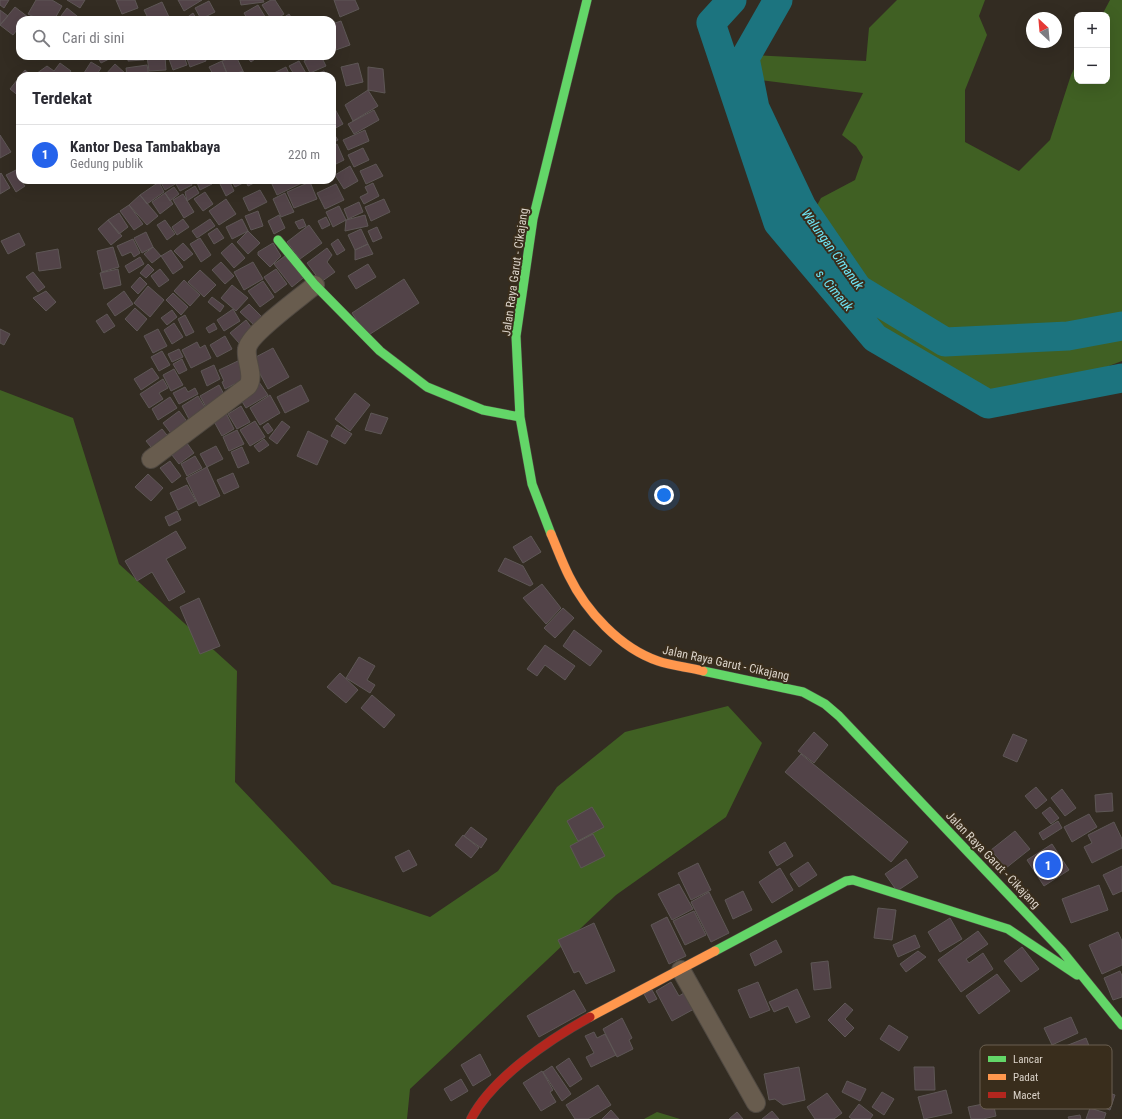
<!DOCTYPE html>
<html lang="id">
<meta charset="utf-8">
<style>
:root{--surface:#fff;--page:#f7f7f7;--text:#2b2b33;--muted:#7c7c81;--line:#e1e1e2;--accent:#2563eb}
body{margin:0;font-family:"Roboto Condensed",sans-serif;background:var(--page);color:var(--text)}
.controls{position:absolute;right:12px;top:12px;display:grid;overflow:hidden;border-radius:8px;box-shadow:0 4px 16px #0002}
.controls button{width:36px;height:36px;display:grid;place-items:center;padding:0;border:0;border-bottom:1px solid var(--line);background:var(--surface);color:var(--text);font:20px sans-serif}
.compass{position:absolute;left:1026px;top:12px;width:36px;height:36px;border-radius:50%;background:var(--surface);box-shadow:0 4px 16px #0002;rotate:334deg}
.you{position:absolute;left:664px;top:495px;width:14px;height:14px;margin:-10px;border:3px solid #fff;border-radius:50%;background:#1a73e8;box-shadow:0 0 0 6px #1a73e833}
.badge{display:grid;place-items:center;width:26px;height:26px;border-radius:50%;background:var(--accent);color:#fff;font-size:13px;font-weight:700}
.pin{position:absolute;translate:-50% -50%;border:2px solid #fff;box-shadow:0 1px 4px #0006}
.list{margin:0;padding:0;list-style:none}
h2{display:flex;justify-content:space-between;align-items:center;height:52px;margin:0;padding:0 16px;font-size:17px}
h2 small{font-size:13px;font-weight:400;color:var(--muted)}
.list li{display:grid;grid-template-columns:26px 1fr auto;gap:12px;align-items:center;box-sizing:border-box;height:60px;padding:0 16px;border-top:1px solid var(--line)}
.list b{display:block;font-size:15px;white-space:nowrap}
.list p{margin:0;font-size:13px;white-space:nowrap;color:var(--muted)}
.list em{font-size:13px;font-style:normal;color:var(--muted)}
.icon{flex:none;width:22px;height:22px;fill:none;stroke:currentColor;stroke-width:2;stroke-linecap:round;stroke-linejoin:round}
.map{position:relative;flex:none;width:1122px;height:1119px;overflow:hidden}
.search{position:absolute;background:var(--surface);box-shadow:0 4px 16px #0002;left:16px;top:16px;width:320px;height:44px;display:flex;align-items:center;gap:10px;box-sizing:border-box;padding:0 14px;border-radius:12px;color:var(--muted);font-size:15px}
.panel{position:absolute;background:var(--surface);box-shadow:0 4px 16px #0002;left:16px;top:72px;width:320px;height:112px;border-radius:12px}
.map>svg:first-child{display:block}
.forest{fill:#406023}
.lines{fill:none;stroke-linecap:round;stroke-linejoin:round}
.river{stroke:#1c747f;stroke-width:29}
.building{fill:#524348;stroke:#5e5756}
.street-casing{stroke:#504942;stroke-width:20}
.fast-casing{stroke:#504942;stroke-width:10}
.slow-casing{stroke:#504942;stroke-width:10}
.jam-casing{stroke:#504942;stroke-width:10}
.street{stroke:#685c4e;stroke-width:18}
.fast{stroke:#63d668;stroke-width:9}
.slow{stroke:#ff974d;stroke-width:9}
.jam{stroke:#b3261e;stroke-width:9}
.labels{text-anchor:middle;stroke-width:4;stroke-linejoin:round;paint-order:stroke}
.street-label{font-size:12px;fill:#dbd3c9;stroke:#392d1c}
.water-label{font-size:13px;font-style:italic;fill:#6ee6f7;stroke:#392d1c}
.key{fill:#392d1c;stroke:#6a5f50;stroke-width:1}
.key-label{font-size:11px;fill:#dbd3c9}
</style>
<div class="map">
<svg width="1122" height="1119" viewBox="0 0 1122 1119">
<rect width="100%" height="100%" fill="#332c22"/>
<!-- forest -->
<path class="forest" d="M897 0H985L979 16 987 35 965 90V142L1019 171 1050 140 1071 75 1077 63V81H1107V15H1102L1110 0H1122V361L1066 382 983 390 886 334 840 279 804 229 821 198 855 180 863 157 856 146 842 135 863 93 760 80 755 55 866 61 869 28Z
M0 390 73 418 119 564 237 671 235 782 332 884 430 917 498 871 557 787 625 732 728 706 762 743 726 817 616 895 410 1089 407 1119H0Z
M657 1112 680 1119H644Z"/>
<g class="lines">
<!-- river -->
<path class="river" d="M732 0 711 23 778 223 875 338 988 404 1122 378
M778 0 745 58 755 108 802 207 858 289 945 342 1068 336 1122 326"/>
</g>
<!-- building -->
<path class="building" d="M0 0H9L4 8 0 5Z
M36 0H52L62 6 54 20H40L28 14Z
M67 0H85L80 8Z
M116 0H135L138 8 122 14Z
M178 0H202L184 11Z
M240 0H263L264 2 241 5Z
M271 0H275L284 14 275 20H272L262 5Z
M334 0H355L359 9 340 17Z
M209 1 215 12 201 19 195 8Z
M162 2 169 17 163 20H149L144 10Z
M258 5 267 20H248L244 13Z
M15 7 28 17 25 20H20V26L13 35 0 25Z
M67 8 82 20H58Z
M0 10 8 16 0 25Z
M193 13 197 20H185V19Z
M289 14 293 20H280Z
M341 21 350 45 333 51 332 24Z
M97 56H115L101 63Z
M128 56H144V60L128 61Z
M147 56H165L166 70 149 71Z
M178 56H184L187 65 173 70 169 59Z
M186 56H204L206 61 190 67Z
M236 56 243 71 228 76 222 61Z
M246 56H259L251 62Z
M314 56H321L326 66 310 73 304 61Z
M222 61 228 76H214L209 67Z
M299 61 307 75 305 76H295L289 66Z
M91 62 101 68 96 76H82Z
M60 63 71 71 67 76H33L47 66 54 71Z
M358 63 363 82 346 86 341 67Z
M115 64 126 74 124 76 105 75Z
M147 65 149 76H127L126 68Z
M286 67 290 76H273L272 74Z
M368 67 383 69 385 93 368 90Z
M25 70 32 76H20V97L10 89Z
M243 71 246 76H231Z
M324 71 326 76H312V75Z
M368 90 378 106 353 121 345 105Z
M334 107 343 124 332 130V108Z
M374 110 379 120 354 134 348 124Z
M365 130 369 141 348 150 343 140Z
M332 131 338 140 332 143Z
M0 135 11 152 0 158Z
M337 144 344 160 332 166V147Z
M363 148 369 160 354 167 348 155Z
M376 164 383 176 366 184 360 171Z
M350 166 358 181 344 189 335 175Z
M16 170 20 180 25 186 16 192 6 175Z
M1 173 10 188 0 194V174Z
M162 180H176L177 183 165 190 160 181Z
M183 180H190L192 185 180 191 176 184Z
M196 180H210L212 184 200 190Z
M223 180H229L234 191 226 196 219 182Z
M231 180H241L243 183 235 187Z
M245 180H260L248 186Z
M276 180H305L306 181 277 195 271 182Z
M159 182 164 192 147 204 140 195Z
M310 182 317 199 294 208 287 192Z
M373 183 379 196 364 204 360 197 368 193 365 187Z
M336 184 344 200 325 209 317 193Z
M195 186 199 193 187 201 185 192Z
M174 187 179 194 170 201 165 193Z
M260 190 267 202 249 211 243 198Z
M205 192 213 204 203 211 194 199Z
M165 193 173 204 160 214 152 202Z
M285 193 294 212 281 217 273 199Z
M183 194 194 212 184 218 173 200Z
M140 195 158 216 147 225 129 205Z
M226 199 236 214 219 225 209 211Z
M384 199 390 212 371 221 365 207Z
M359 202 363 212 348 219 344 209Z
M129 205 143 224 134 230 120 211Z
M339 206 346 220 333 227 326 212Z
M258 211 263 226 251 230 245 216Z
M119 213 128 227 119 234 108 220Z
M279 215 285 228 274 234 268 221Z
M365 215 368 226 345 231 346 220Z
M326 217 330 225 322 229 318 221Z
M183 219 189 227 177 235 172 227Z
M210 219 215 226 197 238 192 231Z
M242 219 248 231 232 239 226 227Z
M303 219 306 226 299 229 295 222Z
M108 220 122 236 111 245 98 229Z
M165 220 175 234 167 240 157 225Z
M309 225 322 243 300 259 287 242Z
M377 227 382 238 373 242 368 231Z
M217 228 224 238 214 244 208 234Z
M361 229 368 244 355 250 348 235Z
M248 231 260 243 248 254 237 242Z
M146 232 153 247 142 253 134 238Z
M19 233 25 245 8 254 1 241Z
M200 238 211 255 201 262 190 244Z
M133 239 140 253 134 257 131 252 122 256 117 246Z
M338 239 345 250 337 255 331 244Z
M183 243 193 254 184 261 174 251Z
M232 243 245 258 234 268 221 253Z
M273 243 281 256 270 267 258 255V252Z
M368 244 373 254 355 260V250Z
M113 247 119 267 102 272 97 251Z
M153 247 161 256 152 263 144 254Z
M327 248 332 255 327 262 335 272 321 282 307 263Z
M58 249 61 268 39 271 36 253Z
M171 250 183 267 173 274 161 256Z
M285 256 303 278 292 287 274 264Z
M140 257 144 264 129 273 125 266Z
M221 262 234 276 225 284 212 270Z
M253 262 263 279 244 290 234 272Z
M148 264 154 270 146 278 140 273Z
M368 264 376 277 356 289 348 276Z
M118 269 121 285 104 289 100 273Z
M160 269 169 280 159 287 151 276Z
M276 269 287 284 275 293 264 277Z
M200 270 216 285 204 297 188 282Z
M33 272 45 287 38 292 26 277Z
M140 277 147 284 138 294 131 287Z
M404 279 419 303 367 336 352 313Z
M184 280 200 295 190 306 174 291Z
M263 281 274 297 260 307 248 291Z
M232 285 248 298 236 311 221 298Z
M148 286 164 300 150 317 134 303Z
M46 291 56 302 46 311 33 298Z
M124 291 133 304 115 316 107 304Z
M173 293 188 307 181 315 166 300Z
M212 297 224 306 220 312 208 302Z
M249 304 262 317 254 325 240 312Z
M135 308 147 319 137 331 125 319Z
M233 309 240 321 224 331 217 320Z
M172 310 177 317 167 325 161 318Z
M107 314 115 326 104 333 96 321Z
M185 315 194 332 186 336 178 319Z
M246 320 254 331 239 343 230 333Z
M174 323 183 337 172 344 164 330Z
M214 323 217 329 209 333 206 328Z
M0 329 10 334 4 345 0 343Z
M158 329 167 346 153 353 144 336Z
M225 336 232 349 217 357 210 345Z
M197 342 200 348 205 345 211 358 191 368 182 350Z
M273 348 289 377 268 389 252 359Z
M179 349 183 357 172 362 168 354Z
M162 351 170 365 159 371 151 357Z
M182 359 187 370 179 374 173 364Z
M240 360 248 377 225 389 222 382 224 381 219 370Z
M214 365 220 379 207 386 201 371Z
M152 368 159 378 141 390 134 379Z
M174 369 183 385 171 391 163 375Z
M163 379 168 388 159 393 163 399 149 408 140 394Z
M259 382 268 395 246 408 238 395Z
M219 385 226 398 207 409 200 396Z
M301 385 309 401 285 413 277 397Z
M185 387 188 392 195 388 198 394 179 404 173 393Z
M355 393 370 405 350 431 335 419Z
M270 395 280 413 260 425 250 408Z
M198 396 206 409 189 419 182 406Z
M170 397 177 408 158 420 152 409Z
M241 406 250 422 237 429 228 414Z
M224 409 234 429 222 436 211 416Z
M179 411 189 424 173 436 163 423Z
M371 413 388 418 381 434 365 430Z
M255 421 265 437 250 446 240 430Z
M282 421 290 427 277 444 269 438Z
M268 423 273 430 268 434 263 427Z
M337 425 352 434 345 444 331 436Z
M162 429 171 440 155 452 146 441Z
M237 430 244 444 229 451 223 437Z
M308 431 328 441 317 465 297 456Z
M184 439 194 453 179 464 168 450Z
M264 439 269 445 259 452 254 446Z
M216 446 223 459 207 467 200 454Z
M242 447 249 463 238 468 231 452Z
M195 456 202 468 187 476 181 464Z
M170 461 181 476 172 483 160 468Z
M207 467 220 496 199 506 186 478Z
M233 473 239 487 224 494 217 480Z
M148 474 163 488 151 501 135 487Z
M187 485 196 501 178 510 170 493Z
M177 511 181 520 169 526 165 517Z
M176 531 186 548 166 559 185 592 169 601 152 572 137 581 125 561Z
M531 536 541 552 523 563 513 547Z
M505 558 523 566 533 584 530 586 498 571Z
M542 584 561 608 546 624 523 598Z
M199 598 220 646 200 654 180 607Z
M563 608 574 618 555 638 544 628Z
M574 630 602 651 590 666 563 646Z
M545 645 575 666 565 680 545 665 537 676 527 669Z
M359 657 375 666 367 680 375 685 370 693 346 678Z
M340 673 358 690 346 703 327 687Z
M372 695 395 715 384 728 361 708Z
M814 732 828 745 814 763 798 751Z
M1013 734 1027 740 1017 762 1003 756Z
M801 754 908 842 891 862 785 772Z
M1036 787 1047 800 1036 809 1025 796Z
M1062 789 1076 808 1065 816 1051 798Z
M1112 793 1113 811 1096 812 1095 795Z
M592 807 604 827 578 841 567 821Z
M1050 807 1059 818 1051 824 1042 813Z
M1089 814 1097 827 1072 842 1064 827Z
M1058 821 1062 828 1043 840 1039 833Z
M1114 822 1122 839V848L1092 863 1084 847 1092 843 1088 835Z
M471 827 487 839 481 848 464 836Z
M1015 831 1030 849 1006 868 991 850Z
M593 834 605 856 581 868 570 846Z
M463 835 479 848 471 858 455 845Z
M785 842 793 856 777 866 769 852Z
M1052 844 1069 870 1044 886 1027 860Z
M409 850 417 865 403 872 395 857Z
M906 859 918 877 897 891 885 874Z
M808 862 817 875 799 887 790 874Z
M698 863 711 890 691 900 678 873Z
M1122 866V891L1113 895 1103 875Z
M780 868 793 890 772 903 759 882Z
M679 884 693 909 672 920 658 894Z
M1099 885 1108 910 1071 923 1062 899Z
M743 891 752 910 733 919 725 900Z
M709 892 729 933 711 942 691 902Z
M878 908 896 910 892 940 874 938Z
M694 911 706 935 685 945 673 921Z
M667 917 686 956 669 964 651 925Z
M950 918 962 939 940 952 928 932Z
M594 923 615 971 586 984 579 971 574 973 558 940Z
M978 931 988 944 966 959 969 963 983 953 993 969 961 992 938 960Z
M1118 932 1122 941V965L1102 974 1089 945Z
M915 935 920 947 898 957 893 945Z
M776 940 782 952 755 966 750 954Z
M1022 947 1039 969 1021 982 1004 961Z
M918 951 926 957 906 972 900 964Z
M828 961 831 988 814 990 811 963Z
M1120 971 1122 976V997L1113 1000 1104 978Z
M997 974 1010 991 979 1014 966 996Z
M671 982 679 996 684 993 694 1009 672 1021 656 991Z
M758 982 770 1010 750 1018 738 990Z
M797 989 810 1017 796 1023 788 1006 774 1012 769 1002Z
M574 990 586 1011 539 1037 527 1016Z
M652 990 657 999 649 1003 644 994Z
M845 1003 853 1010 845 1019 854 1028 845 1037 828 1020Z
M1071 1017 1078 1033 1052 1045 1044 1028Z
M622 1018 632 1038 629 1040 633 1049 617 1057 603 1029Z
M889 1025 908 1037 899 1051 880 1039Z
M594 1032 597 1038 605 1034 616 1055 591 1067 586 1057 594 1053 585 1036Z
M1086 1038 1093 1056 1055 1071 1048 1053Z
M480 1054 491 1075 473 1086 461 1065Z
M569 1058 582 1079 570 1087 556 1067Z
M552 1066 571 1094 562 1101 543 1072Z
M799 1067 805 1100 783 1105 775 1099 769 1100 764 1074Z
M914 1067H934L935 1090H915Z
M542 1071 553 1090 550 1092 556 1102 541 1111 523 1083Z
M461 1079 468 1091 451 1101 444 1089Z
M847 1081 866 1089 860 1101 842 1092Z
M598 1085 611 1105 588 1119H575L566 1105Z
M1093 1087 1115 1095 1110 1110 1088 1102Z
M946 1090 952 1113 924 1119 918 1097Z
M882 1092 894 1099 884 1115 872 1107Z
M827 1093 842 1113 834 1119H815L807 1107Z
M993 1102 996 1116 983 1119H971L968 1107Z
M859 1104 873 1115 870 1119H852L849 1117Z
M1090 1108 1106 1113 1104 1119H1086Z
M611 1110 619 1119H602Z
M772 1111 779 1119H762Z
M737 1112 743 1119H729Z
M1080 1115 1081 1119H1069L1068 1117Z"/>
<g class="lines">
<!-- street casing -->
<g class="street-casing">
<path id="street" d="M151 459 248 386C255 375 245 361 247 349 249 334 301 297 315 285
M681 970 756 1103"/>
</g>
<!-- fast casing -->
<g class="fast-casing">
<path id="fast" d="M278 240 315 285 380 351 427 387 483 410 520 417
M551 534 532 484 520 417 516 336 533 219 587 0
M703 671 803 692 825 704 839 716 1062 951 1122 1025
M715 951 846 881 853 880 1008 929 1077 975"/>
</g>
<!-- slow casing -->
<g class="slow-casing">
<path id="slow" d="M551 534C557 548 562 562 569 576 586 611 620 648 658 661 672 666 688 667 703 671
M590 1017 715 951"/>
</g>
<!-- jam casing -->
<g class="jam-casing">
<path id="jam" d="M471 1119C492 1078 550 1039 590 1017"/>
</g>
<!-- street -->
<use href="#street" class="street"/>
<!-- fast -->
<use href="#fast" class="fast"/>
<!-- slow -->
<use href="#slow" class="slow"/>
<!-- jam -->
<use href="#jam" class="jam"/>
</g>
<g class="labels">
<!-- street labels -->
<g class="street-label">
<text transform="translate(515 272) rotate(-82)" y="4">Jalan Raya Garut - Cikajang</text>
<text transform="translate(726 663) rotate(12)" y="4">Jalan Raya Garut - Cikajang</text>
<text transform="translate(993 860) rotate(46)" y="4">Jalan Raya Garut - Cikajang</text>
</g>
<!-- water labels -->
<g class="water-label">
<text transform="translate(833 249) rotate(54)" y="5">Walungan Cimanuk</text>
<text transform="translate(835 290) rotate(50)" y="5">s. Cimauk</text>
</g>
</g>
<!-- legend -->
<rect x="980" y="1045" width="132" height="64" rx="6" class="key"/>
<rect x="988" y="1056" width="18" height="6" fill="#63d668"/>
<rect x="988" y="1074" width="18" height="6" fill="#ff974d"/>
<rect x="988" y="1092" width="18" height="6" fill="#b3261e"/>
<g class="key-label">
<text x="1013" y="1063">Lancar</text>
<text x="1013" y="1081">Padat</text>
<text x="1013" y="1099">Macet</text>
</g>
</svg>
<div class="controls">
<button>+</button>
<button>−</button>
</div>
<svg class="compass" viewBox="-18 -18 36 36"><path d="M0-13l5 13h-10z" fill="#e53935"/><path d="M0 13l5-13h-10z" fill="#7c7c81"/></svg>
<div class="you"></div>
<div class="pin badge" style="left:1048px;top:865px">1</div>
<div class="search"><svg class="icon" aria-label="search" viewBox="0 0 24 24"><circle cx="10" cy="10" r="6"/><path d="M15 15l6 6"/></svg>Cari di sini</div>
<section class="panel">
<h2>Terdekat<small></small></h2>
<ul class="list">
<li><span class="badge">1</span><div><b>Kantor Desa Tambakbaya</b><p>Gedung publik</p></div><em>220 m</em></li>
</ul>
</section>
</div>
